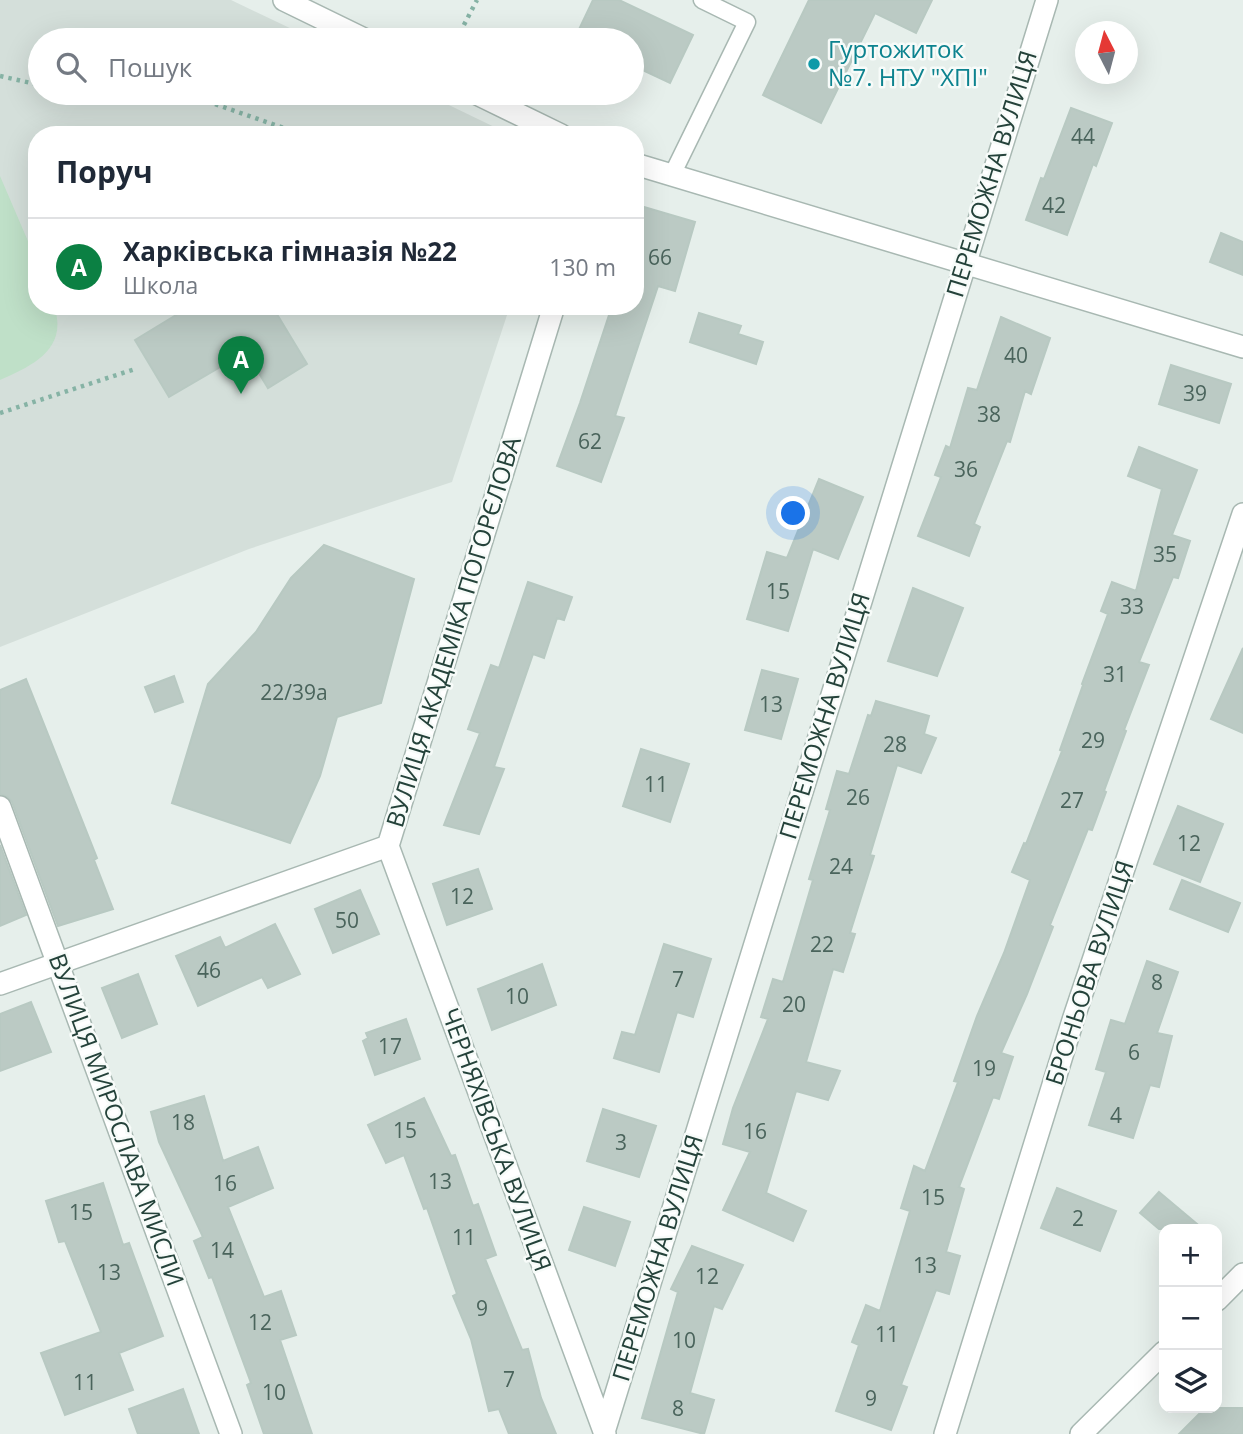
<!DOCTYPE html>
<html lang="uk">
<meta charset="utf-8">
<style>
:root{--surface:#fff;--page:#f2f2f3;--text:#1f2937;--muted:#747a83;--line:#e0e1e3;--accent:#0b8043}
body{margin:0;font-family:"Open Sans",sans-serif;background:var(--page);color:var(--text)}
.controls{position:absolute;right:21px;bottom:21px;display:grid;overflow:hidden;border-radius:14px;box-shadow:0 7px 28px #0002}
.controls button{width:63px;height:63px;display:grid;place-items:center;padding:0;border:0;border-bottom:2px solid var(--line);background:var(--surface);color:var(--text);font:35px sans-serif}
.compass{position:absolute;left:1075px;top:21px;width:63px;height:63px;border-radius:50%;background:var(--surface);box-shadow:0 7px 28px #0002;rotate:354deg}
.you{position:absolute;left:794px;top:514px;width:24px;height:24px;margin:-18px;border:5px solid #fff;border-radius:50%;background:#1a73e8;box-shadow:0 0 0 10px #1a73e833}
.badge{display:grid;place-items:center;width:46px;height:46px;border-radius:50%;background:var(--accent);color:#fff;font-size:23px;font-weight:700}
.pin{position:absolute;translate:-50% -58px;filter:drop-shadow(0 2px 4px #0008)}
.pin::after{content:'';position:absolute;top:37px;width:24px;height:21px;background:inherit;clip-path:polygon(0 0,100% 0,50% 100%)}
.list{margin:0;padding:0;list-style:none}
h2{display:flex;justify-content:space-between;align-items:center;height:91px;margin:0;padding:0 28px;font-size:30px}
h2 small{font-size:23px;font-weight:400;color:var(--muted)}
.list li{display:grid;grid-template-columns:46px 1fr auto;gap:21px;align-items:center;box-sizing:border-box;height:98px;padding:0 28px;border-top:2px solid var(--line)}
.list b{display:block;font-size:26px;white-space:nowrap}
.list p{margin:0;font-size:23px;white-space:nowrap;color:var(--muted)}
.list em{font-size:23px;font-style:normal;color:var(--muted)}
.icon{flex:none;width:38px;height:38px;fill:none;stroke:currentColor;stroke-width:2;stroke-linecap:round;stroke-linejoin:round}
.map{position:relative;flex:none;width:1243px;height:1434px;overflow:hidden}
.search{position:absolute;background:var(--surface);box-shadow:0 7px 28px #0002;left:28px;top:28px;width:616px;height:77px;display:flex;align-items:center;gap:18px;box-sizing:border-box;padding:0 24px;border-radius:38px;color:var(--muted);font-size:26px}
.panel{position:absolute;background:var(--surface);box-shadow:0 7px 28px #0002;left:28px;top:126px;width:616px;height:189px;border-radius:28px}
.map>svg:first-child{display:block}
.built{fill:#d4dfda}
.green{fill:#bfe0c8}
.building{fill:#bbcac4;stroke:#b8c9c2;stroke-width:2}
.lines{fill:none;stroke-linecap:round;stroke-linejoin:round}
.service-casing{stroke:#a8b8b2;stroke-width:19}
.minor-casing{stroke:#a8b8b2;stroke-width:24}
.tertiary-casing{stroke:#a8b8b2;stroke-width:24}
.path{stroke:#86b3a5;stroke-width:4.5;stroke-dasharray:3.5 5;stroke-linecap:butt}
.service{stroke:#fff;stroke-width:16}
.minor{stroke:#fff;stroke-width:21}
.tertiary{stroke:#fff;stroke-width:21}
.culture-dot{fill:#0f9aa8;stroke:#f7fbf9;stroke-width:2.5}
.labels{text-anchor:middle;stroke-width:5;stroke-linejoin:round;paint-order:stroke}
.number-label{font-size:21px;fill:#4a645c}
.culture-label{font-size:24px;fill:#0d838f;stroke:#f7fbf9;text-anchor:start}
.street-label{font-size:24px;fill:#24423a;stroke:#f7fbf9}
</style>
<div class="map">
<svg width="1243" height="1434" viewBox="0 0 1243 1434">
<rect width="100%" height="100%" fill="#e6efeb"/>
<!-- built -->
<path class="built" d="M0 0H231L315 40H40V93H424L511 135H37V306H510L452 482 249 549 0 647Z"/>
<!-- green -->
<path class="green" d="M0 176 37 262V306H54C69 349 32 366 0 380Z"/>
<!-- building -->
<path class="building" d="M593 0H619L693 35 670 83 632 65V40H574Z
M809 0H932L916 33 875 13 821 123 763 95Z
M1071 108 1112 123 1096 166 1093 164 1067 235 1026 220 1041 178 1044 179Z
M644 207 695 222 675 291 658 286 615 416 624 418 601 482 557 466 580 403 612 306H635V236Z
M1221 233 1243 242V275L1210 262Z
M191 306H272L307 364 268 388 246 352 169 397 135 340Z
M699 313 741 326 738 334 763 342 756 364 690 342Z
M1001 317 1050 338 1031 394 1025 391 1010 442 1007 441 974 524 980 527 969 556 918 536 941 477 935 475 946 446 950 448 968 388 977 390Z
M1171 365 1231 384 1219 423 1159 404Z
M1139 447 1197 470 1172 535 1190 541 1178 578 1173 577 1139 662 1149 665 1124 730 1126 731 1104 791 1106 792 1092 830 1088 829 1050 925 1053 927 1027 994 1001 1053 1013 1057 999 1099 993 1097 959 1187 964 1189 946 1252 960 1256 949 1294 936 1290 901 1385 907 1387 891 1430 836 1411 859 1345 852 1342 866 1305 880 1311 910 1211 901 1208 914 1166 925 1171 958 1082 954 1081 977 1016 1004 953 1030 880 1012 872 1024 843 1026 844 1062 751 1060 750 1083 685 1082 684 1108 614 1101 611 1112 582 1136 591 1162 489 1128 476Z
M819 479 863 497 838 559 813 549 788 631 747 619 767 552 787 558Z
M324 545 414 579 381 703 337 717 320 776 290 843 172 803 208 684 256 632 291 578Z
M528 582 572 597 564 620 557 618 544 658 533 654 494 767 504 769 479 834 444 825 480 733 468 729 491 665 499 668Z
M913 588 963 608 937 676 888 661Z
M1243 648V733L1211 719Z
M762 670 798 679 781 739 745 730Z
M174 676 183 702 155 712 145 687Z
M26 679 97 858 94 860 113 909 58 926 12 802 8 797 0 794V690Z
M876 701 929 716 924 734 936 738 921 773 897 765 870 855 874 856 850 933 855 934 843 972 833 969 806 1062 840 1071 828 1100 796 1091 766 1193 806 1211 793 1241 723 1210 750 1152 723 1144 733 1108 768 1019 761 1017 773 979 783 982 813 880 809 879 830 810 826 809 837 771 849 774 868 715 871 716Z
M641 749 689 764 670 822 623 806Z
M1178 806 1223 824 1200 882 1154 864Z
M0 845 26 915 0 926Z
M478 869 492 909 447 925 433 884Z
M1182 880 1240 903 1228 932 1170 909Z
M360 890 379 934 333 953 315 909Z
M275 924 300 974 268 988 262 977 198 1006 176 956 220 937 225 948Z
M664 944 711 959 693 1017 677 1012 659 1072 614 1058 622 1032 635 1035Z
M1147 961 1178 972 1157 1033 1172 1036 1159 1087 1150 1085 1133 1138 1089 1125 1106 1072 1096 1069 1111 1020 1125 1024Z
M542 964 556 1005 492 1030 478 989Z
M138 974 157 1024 122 1038 102 988Z
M31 1002 51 1052 0 1071V1014Z
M406 1019 420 1059 375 1075 363 1041 368 1038 366 1033Z
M204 1096 223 1161 258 1147 273 1188 228 1207 264 1297 281 1291 296 1335 280 1340 312 1434H264L247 1385 251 1383 212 1277 209 1278 194 1241 203 1237 159 1142 151 1112Z
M424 1098 451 1156 455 1155 473 1206 478 1204 496 1255 485 1259 522 1350 528 1349 541 1398 556 1434H509L499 1409 489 1411 471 1339 453 1296 457 1294 427 1208 424 1209 404 1155 386 1163 368 1125Z
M603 1109 656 1126 639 1177 587 1161Z
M103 1183 123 1245 129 1243 163 1336 119 1353 133 1390 65 1415 41 1353 101 1332 65 1241 59 1242 46 1201Z
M1057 1188 1116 1211 1100 1251 1041 1228Z
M1159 1192 1203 1229H1159L1140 1213Z
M584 1207 630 1222 615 1266 569 1250Z
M692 1246 743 1265 722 1309 714 1306 690 1393 714 1400 704 1434 642 1418 678 1292 671 1289Z
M183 1389 199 1434H138L129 1409Z
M1205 1408H1243V1434H1179Z"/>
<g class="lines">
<!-- service casing -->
<g class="service-casing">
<path id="service" d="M672 175 747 22 702 0"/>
</g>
<!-- minor casing -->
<g class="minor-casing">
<path id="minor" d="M284 0 366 40
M475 93 561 135
M635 164 1243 347
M388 846 605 1434
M0 984 388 846 554 306
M1217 1300 1243 1274
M604 1432 1047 0
M945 1434 1074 1017 1243 514
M1081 1434 1164 1352"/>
</g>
<!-- tertiary casing -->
<g class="tertiary-casing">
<path id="tertiary" d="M0 807 231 1434"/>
</g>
<!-- path -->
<path class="path" d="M456 40 477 0
M0 76 40 85
M73 93 115 102 153 93
M183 93 304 135
M0 413 135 369"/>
<!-- service -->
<use href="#service" class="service"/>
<!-- minor -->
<use href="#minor" class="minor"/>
<!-- tertiary -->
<use href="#tertiary" class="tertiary"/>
</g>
<!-- markers -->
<circle class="culture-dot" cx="814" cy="64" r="7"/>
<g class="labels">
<!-- number labels -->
<g class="number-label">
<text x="1083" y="144">44</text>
<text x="1054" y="213">42</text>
<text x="660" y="265">66</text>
<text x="1016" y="363">40</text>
<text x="1195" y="401">39</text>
<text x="989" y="422">38</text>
<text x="590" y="449">62</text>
<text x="966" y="477">36</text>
<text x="1165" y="562">35</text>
<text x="778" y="599">15</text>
<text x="1132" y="614">33</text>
<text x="1115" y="682">31</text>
<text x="294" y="700">22/39а</text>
<text x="771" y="712">13</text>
<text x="1093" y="748">29</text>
<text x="895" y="752">28</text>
<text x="656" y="792">11</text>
<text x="858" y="805">26</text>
<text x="1072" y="808">27</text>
<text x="1189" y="851">12</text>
<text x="841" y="874">24</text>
<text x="462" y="904">12</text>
<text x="347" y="928">50</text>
<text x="822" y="952">22</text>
<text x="209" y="978">46</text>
<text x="678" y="987">7</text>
<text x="1157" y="990">8</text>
<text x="517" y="1004">10</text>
<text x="794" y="1012">20</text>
<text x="390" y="1054">17</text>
<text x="1134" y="1060">6</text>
<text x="984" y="1076">19</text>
<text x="1116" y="1123">4</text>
<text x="183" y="1130">18</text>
<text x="405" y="1138">15</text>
<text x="755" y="1139">16</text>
<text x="621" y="1150">3</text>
<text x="440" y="1189">13</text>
<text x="225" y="1191">16</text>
<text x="933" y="1205">15</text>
<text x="81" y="1220">15</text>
<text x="1078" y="1226">2</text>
<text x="464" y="1245">11</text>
<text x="222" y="1258">14</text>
<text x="925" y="1273">13</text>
<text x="109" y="1280">13</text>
<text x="707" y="1284">12</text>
<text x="482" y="1316">9</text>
<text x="260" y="1330">12</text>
<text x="887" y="1342">11</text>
<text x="684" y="1348">10</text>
<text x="509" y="1387">7</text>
<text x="85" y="1390">11</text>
<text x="274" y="1400">10</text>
<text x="871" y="1406">9</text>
<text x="678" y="1416">8</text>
</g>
<!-- culture labels -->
<g class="culture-label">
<text x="828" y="58">Гуртожиток<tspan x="828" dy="28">№7. НТУ "ХПІ"</tspan></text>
</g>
<!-- street labels -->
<g class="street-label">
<text transform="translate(992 174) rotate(-73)" y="8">ПЕРЕМОЖНА ВУЛИЦЯ</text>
<text transform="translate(454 632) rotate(-73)" y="8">ВУЛИЦЯ АКАДЕМІКА ПОГОРЄЛОВА</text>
<text transform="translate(825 716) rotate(-73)" y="8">ПЕРЕМОЖНА ВУЛИЦЯ</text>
<text transform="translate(1090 973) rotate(-72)" y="8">БРОНЬОВА ВУЛИЦЯ</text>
<text transform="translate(116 1120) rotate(70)" y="8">ВУЛИЦЯ МИРОСЛАВА МИСЛИ</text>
<text transform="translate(496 1140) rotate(70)" y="8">ЧЕРНЯХІВСЬКА ВУЛИЦЯ</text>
<text transform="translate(658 1258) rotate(-73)" y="8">ПЕРЕМОЖНА ВУЛИЦЯ</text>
</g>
</g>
</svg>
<div class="controls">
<button>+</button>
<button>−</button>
<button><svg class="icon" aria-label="layers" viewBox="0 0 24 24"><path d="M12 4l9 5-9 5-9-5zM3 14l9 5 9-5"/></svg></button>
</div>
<svg class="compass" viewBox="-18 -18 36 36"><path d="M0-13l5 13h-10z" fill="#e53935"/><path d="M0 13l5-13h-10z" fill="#747a83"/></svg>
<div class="you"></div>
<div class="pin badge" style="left:241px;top:394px">A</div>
<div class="search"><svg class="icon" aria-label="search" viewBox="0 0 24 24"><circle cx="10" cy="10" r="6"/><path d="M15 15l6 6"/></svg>Пошук</div>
<section class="panel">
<h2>Поруч<small></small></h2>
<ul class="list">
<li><span class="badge">A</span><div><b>Харківська гімназія №22</b><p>Школа</p></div><em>130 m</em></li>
</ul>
</section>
</div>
